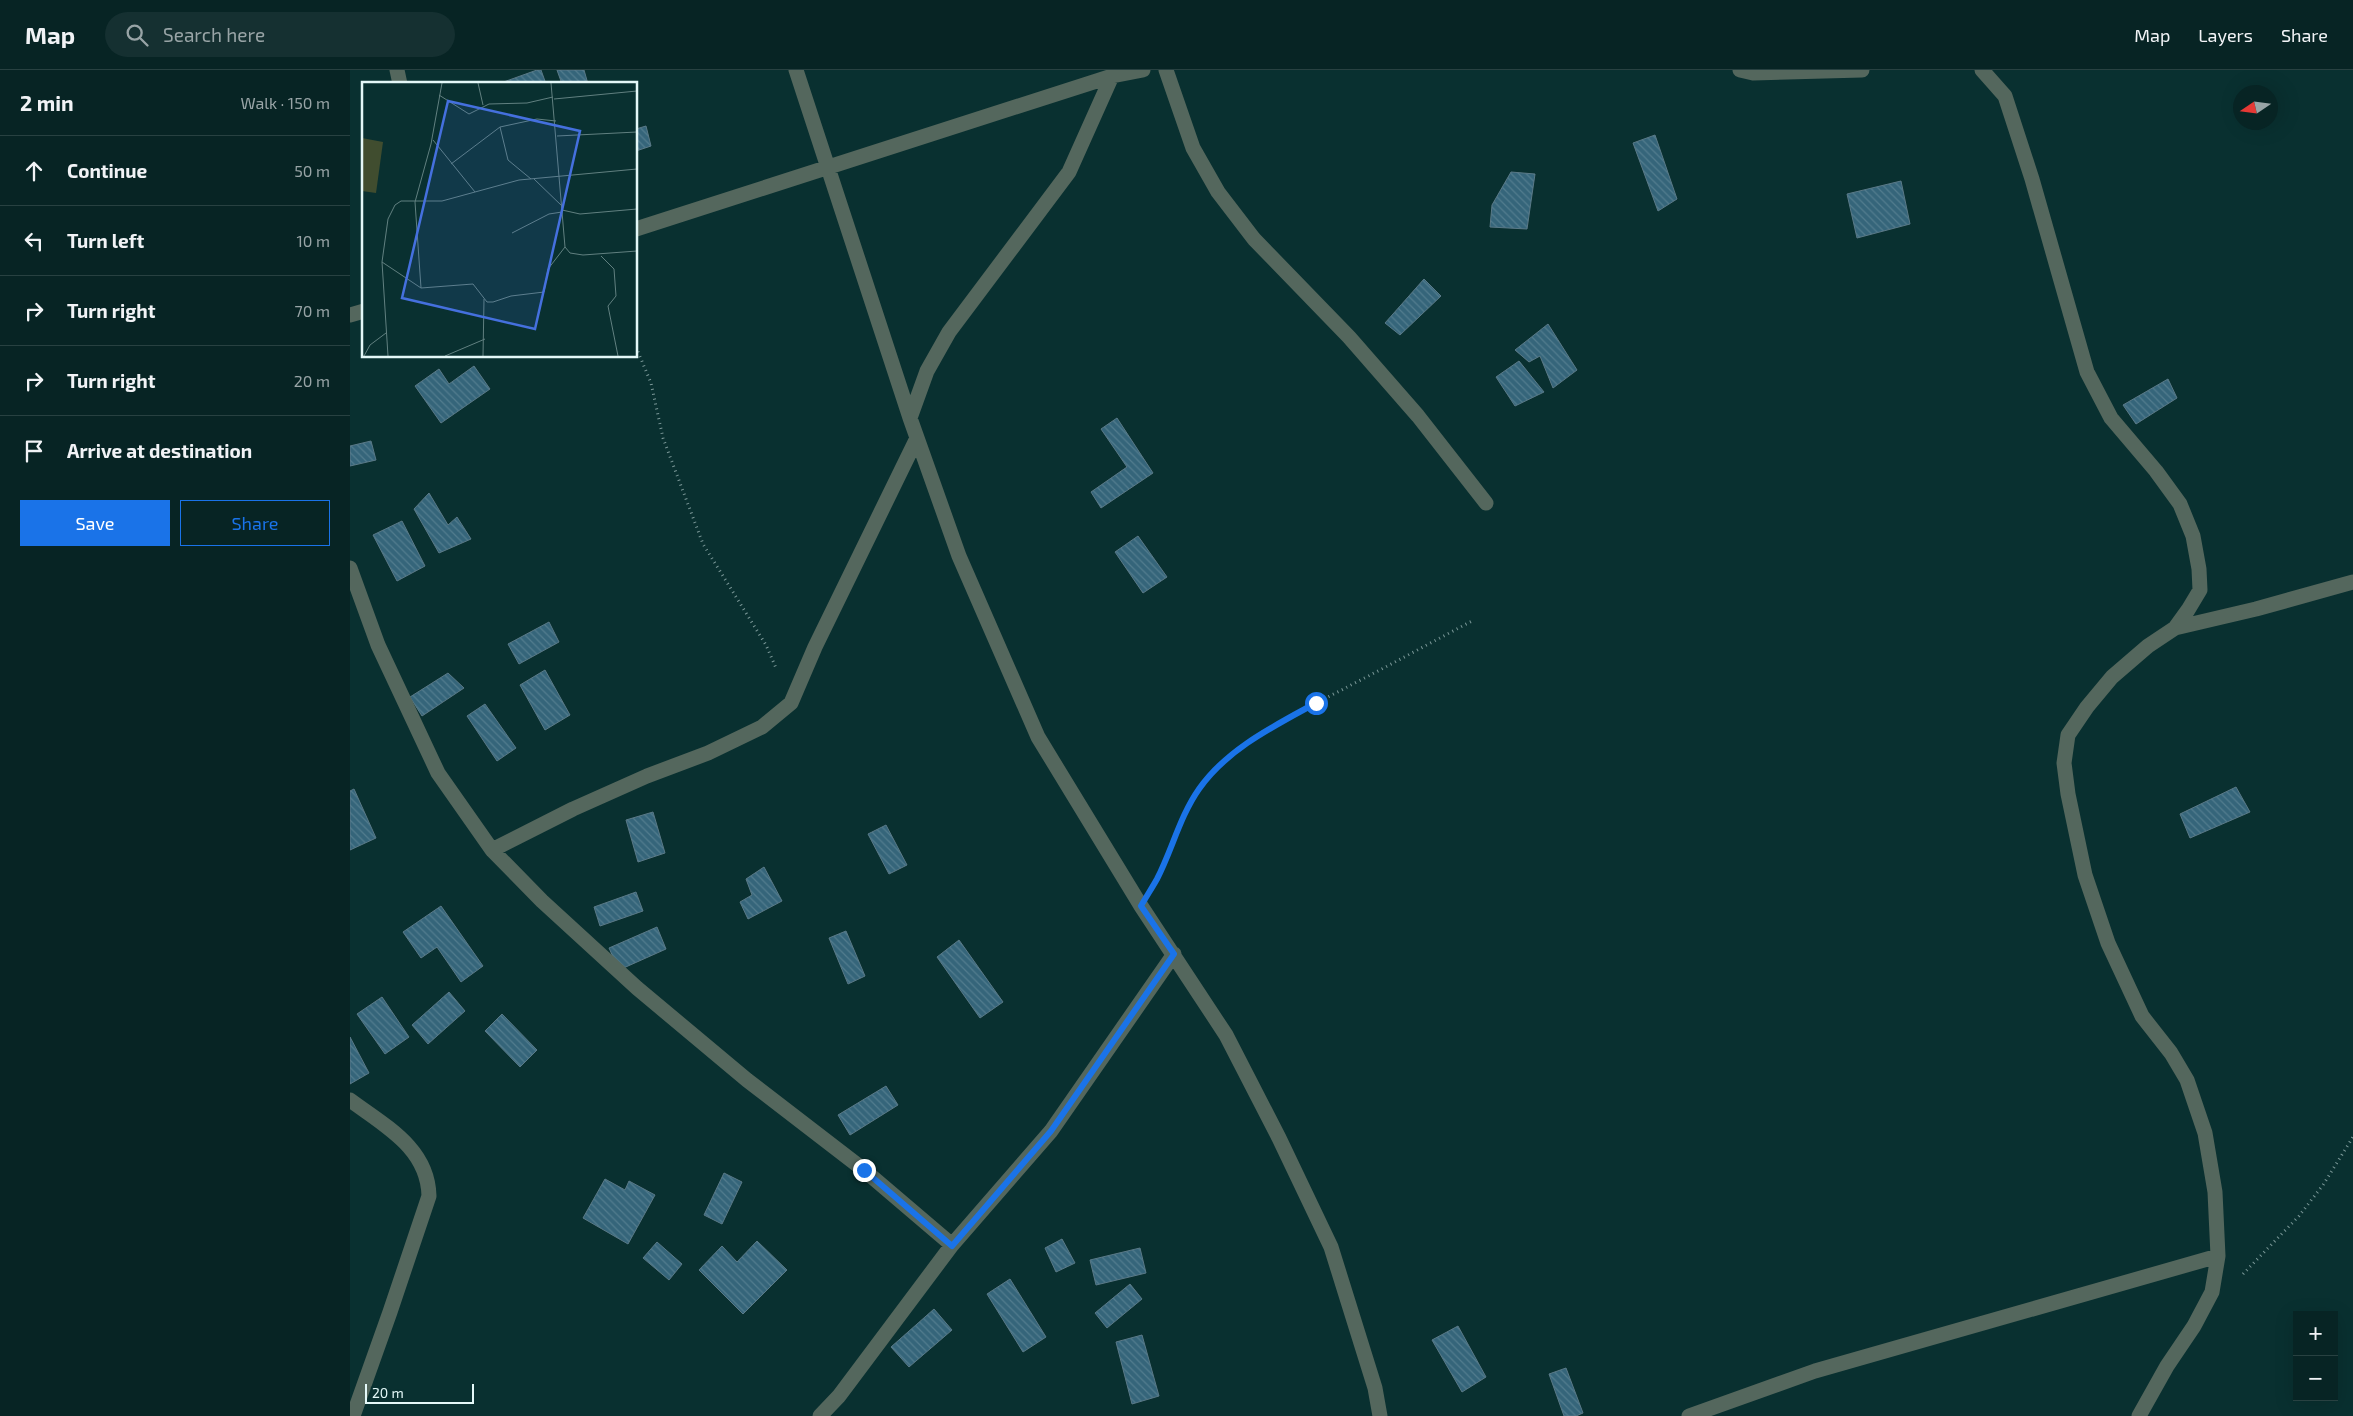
<!DOCTYPE html>
<meta charset="utf-8">
<style>
:root{--surface:#072424;--page:#153031;--text:#f1f3f6;--muted:#98a4a6;--line:#284141;--accent:#1a73e8}
body{margin:0;font-family:"Exo 2",sans-serif;background:var(--page);color:var(--text)}
.controls{position:absolute;right:15px;bottom:15px;display:grid;overflow:hidden;border-radius:0px;box-shadow:0 5px 20px #0002}
.controls button{width:45px;height:45px;display:grid;place-items:center;padding:0;border:0;border-bottom:1px solid var(--line);background:var(--surface);color:var(--text);font:25px sans-serif}
.compass{position:absolute;left:1883px;top:15px;width:45px;height:45px;border-radius:50%;background:var(--surface);box-shadow:0 5px 20px #0002;rotate:257deg}
.scale{position:absolute;left:15px;bottom:12px;width:109px;box-sizing:border-box;padding-left:5px;border:2px solid #e4f8f8;border-top:0;font-size:14px;line-height:18px;white-space:nowrap;color:#e4f8f8;-webkit-text-stroke:4px #093030;paint-order:stroke}
.stop{position:absolute;width:15px;height:15px;margin:-11px;border:4px solid #1a73e8;border-radius:50%;background:#fff}
.stop.end{background:#1a73e8;border-color:#fff;box-shadow:0 1px 5px #0008}
.list{margin:0;padding:0;list-style:none}
h2{display:flex;justify-content:space-between;align-items:center;height:65px;margin:0;padding:0 20px;font-size:21px}
h2 small{font-size:16px;font-weight:400;color:var(--muted)}
.list li{display:grid;grid-template-columns:32px 1fr auto;gap:15px;align-items:center;box-sizing:border-box;height:70px;padding:0 20px;border-top:1px solid var(--line)}
.list b{display:block;font-size:19px;white-space:nowrap}
.list em{font-size:16px;font-style:normal;color:var(--muted)}
.actions{display:flex;gap:10px;padding:15px 20px}
.actions a{flex:1;padding:11px 0;border:1px solid var(--accent);border-radius:0px;text-align:center;font-size:18px;color:var(--accent)}
.actions .main{background:var(--accent);color:#fff}
.icon{flex:none;width:28px;height:28px;fill:none;stroke:currentColor;stroke-width:2;stroke-linecap:round;stroke-linejoin:round}
.map{position:relative;flex:none;width:2003px;height:1346px;overflow:hidden}
header{display:flex;align-items:center;gap:30px;box-sizing:border-box;height:70px;padding:0 25px;background:var(--surface);border-bottom:1px solid var(--line)}
header strong{font-size:24px}
nav{display:flex;gap:28px;margin-inline-start:auto;font-size:18px}
.search{width:350px;height:45px;background:var(--page);display:flex;align-items:center;gap:12px;box-sizing:border-box;padding:0 18px;border-radius:28px;color:var(--muted);font-size:19px}
main{display:flex}
aside{flex:1;background:var(--surface)}
.map>svg:first-child{display:block}
.building{fill:url(#building-back-hatch);stroke:#5a7987}
.lines{fill:none;stroke-linecap:round;stroke-linejoin:round}
.path{stroke:#7b9898;stroke-width:3;stroke-dasharray:1 4;stroke-linecap:butt}
.street{stroke:#54675d;stroke-width:15}
.route{stroke:#1a73e8;stroke-width:6}
.inset-road{fill:none;stroke:#618080;stroke-width:1}
.view{fill:#4570de;fill-opacity:0.15;stroke:#4570de;stroke-width:2.5}
.inset-edge{fill:none;stroke:#e4f8f8;stroke-width:2.5}
</style>
<header>
<strong>Map</strong>
<div class="search"><svg class="icon" aria-label="search" viewBox="0 0 24 24"><circle cx="10" cy="10" r="6"/><path d="M15 15l6 6"/></svg>Search here</div>
<nav><a>Map</a><a>Layers</a><a>Share</a></nav>
</header>
<main>
<aside>
<h2>2 min<small>Walk · 150 m</small></h2>
<ul class="list">
<li><svg class="icon" aria-label="ahead" viewBox="0 0 24 24"><path d="M12 20V5M6 11l6-6 6 6"/></svg><div><b>Continue</b></div><em>50 m</em></li>
<li><svg class="icon" aria-label="left" viewBox="0 0 24 24"><path d="M17 20v-9H6M10 6l-5 5 5 5"/></svg><div><b>Turn left</b></div><em>10 m</em></li>
<li><svg class="icon" aria-label="right" viewBox="0 0 24 24"><path d="M7 20v-9h11M14 6l5 5-5 5"/></svg><div><b>Turn right</b></div><em>70 m</em></li>
<li><svg class="icon" aria-label="right" viewBox="0 0 24 24"><path d="M7 20v-9h11M14 6l5 5-5 5"/></svg><div><b>Turn right</b></div><em>20 m</em></li>
<li><svg class="icon" aria-label="arrive" viewBox="0 0 24 24"><path d="M6 21V4h12l-3 4 3 4H6"/></svg><div><b>Arrive at destination</b></div></li>
</ul>
<div class="actions"><a class="main">Save</a><a>Share</a></div>
</aside>
<div class="map">
<svg width="2003" height="1346" viewBox="0 0 2003 1346">
<defs>
<pattern id="building-back-hatch" width="6" height="6" patternUnits="userSpaceOnUse" patternTransform="scale(1.25)"><rect width="6" height="6" fill="#35657a"/><path d="M-1 5l2 2M0 0l6 6M5-1l2 2" fill="none" stroke="#527c8e"/></pattern>
</defs>
<rect width="100%" height="100%" fill="#093030"/>
<!-- building -->
<path class="building" d="M187 0H191L196 14H148Z
M207 0H234L238 14H212Z
M296 56 301 76 286 81V59Z
M1305 65 1327 129 1308 141 1283 73Z
M1161 102 1185 104 1177 159 1140 157 1142 135Z
M1551 111 1560 154 1507 168 1497 124Z
M1074 209 1091 226 1050 265 1035 253Z
M1198 254 1227 300 1203 318 1190 286 1179 292 1165 280Z
M1169 291 1194 322 1165 336 1146 307Z
M124 296 140 319 91 353 65 316 89 299 99 314Z
M1818 309 1827 328 1786 354 1773 335Z
M767 348 803 403 751 438 741 422 777 397 751 359Z
M21 371 26 390 0 396V376Z
M79 423 98 455 107 447 121 469 89 483 64 439Z
M52 451 75 496 47 511 23 465Z
M788 466 817 507 793 523 765 482Z
M199 552 209 572 169 594 158 574Z
M195 600 220 645 195 660 170 615Z
M98 603 114 618 72 646 60 627Z
M135 634 166 678 147 691 117 646Z
M1886 717 1900 742 1840 768 1830 744Z
M4 719 26 768 0 780V721Z
M303 742 315 783 288 792 276 750Z
M536 755 557 795 539 804 518 764Z
M414 797 432 831 398 849 390 832 402 825 396 809Z
M286 822 293 841 250 856 244 837Z
M91 836 133 896 111 912 87 877 71 888 53 862Z
M307 857 316 879 269 900 259 878Z
M496 861 515 906 498 914 479 868Z
M609 870 653 932 630 948 587 887Z
M99 922 115 941 78 974 62 955Z
M32 927 59 967 35 984 7 944Z
M152 944 187 980 170 997 135 961Z
M0 967 19 1003 0 1014Z
M536 1016 548 1035 500 1065 488 1045Z
M374 1103 392 1112 372 1154 354 1145Z
M255 1109 275 1120 279 1111 305 1125 278 1174 233 1148Z
M712 1169 725 1193 706 1202 695 1178Z
M407 1171 437 1200 393 1244 349 1200 372 1176 387 1192Z
M307 1172 332 1194 319 1210 293 1188Z
M790 1178 796 1203 746 1215 740 1190Z
M660 1209 696 1267 673 1282 637 1224Z
M780 1214 792 1229 757 1258 745 1243Z
M584 1239 602 1260 559 1297 541 1277Z
M1108 1256 1136 1307 1112 1322 1082 1270Z
M792 1265 809 1326 782 1334 766 1272Z
M1216 1298 1233 1343 1226 1346H1214L1199 1304Z"/>
<g class="lines">
<!-- path -->
<path class="path" d="M286 277 301 313 313 368 353 474 416 575 426 598
M807 809C820 780 831 747 849 720 883 668 949 643 1001 615 1042 594 1082 572 1122 551
M1893 1204 1949 1146 1973 1115 2003 1067"/>
<!-- street -->
<path class="street" d="M47 0 50 14
M446 0 560 348 609 486 688 667 791 836 876 965 929 1068 981 1177 1025 1318 1030 1346
M816 0 843 78 868 122 904 169 999 267 1068 346 1136 433
M1390 0 1403 3 1512 0
M1632 0 1655 26 1682 109 1737 302 1761 348 1806 401 1830 434 1843 466 1849 499 1850 520 1838 540 1825 558 1798 576 1762 607 1737 637 1718 665 1714 693 1718 724 1735 805 1758 873 1792 946 1821 983 1837 1010 1855 1063 1865 1122 1868 1186 1862 1222 1844 1256 1817 1296 1789 1346
M286 159 762 6 793 0
M0 245 14 241
M560 348 577 301 599 262 719 102 762 6
M0 498 28 575 88 703 142 780 192 831 287 918 397 1010 514 1100 602 1175
M1825 558 1906 539 2003 512
M142 780 223 739 297 706 358 683 412 657 441 633 465 577 567 368
M0 1030C35 1056 78 1078 79 1126L40 1242 3 1346
M470 1346 489 1326 602 1175 701 1061 824 884
M1339 1346 1465 1301 1868 1186"/>
</g>
<g class="lines">
<!-- route -->
<path class="route" d="M514 1100 602 1176 701 1061 824 884 791 836C796 827 802 818 807 809 822 780 830 746 849 719 877 679 924 656 966 633"/>
</g>
<!-- overview -->
<g transform="translate(12 12)">
<rect width="275" height="275" fill="#093030"/>
<path d="M0 56 21 60 14 111 0 109Z" fill="#404d2f"/>
<path class="inset-road" d="M116 1 121 23M189 1 203 165 208 171 221 173 275 169M77 13 107 32 127 22 165 21 191 15M192 17 275 9M138 45 146 78 169 97M195 54 275 50M71 58 113 110M89 82 138 45 175 37 194 39M172 97 200 124M200 128 218 132 275 127M150 151 187 132 200 130M239 174 252 187 254 214 246 224 256 274M20 180 59 206 111 202 125 220H131L149 214 182 210 186 187 203 165M59 206 53 120 69 62 80 1M2 274 8 263 24 251M26 274 20 180 26 137 33 123 39 119H80L157 98 275 87M83 274 123 257M121 274 122 217"/>
<path class="view" d="M86 19 218 49 173 247 40 216Z"/>
<rect width="275" height="275" class="inset-edge"/>
</g>
</svg>
<div class="controls">
<button>+</button>
<button>−</button>
</div>
<svg class="compass" viewBox="-18 -18 36 36"><path d="M0-13l5 13h-10z" fill="#e53935"/><path d="M0 13l5-13h-10z" fill="#98a4a6"/></svg>
<div class="scale">20 m</div>
<div class="stop" style="left:966px;top:633px"></div>
<div class="stop end" style="left:514px;top:1100px"></div>
</div>
</main>
